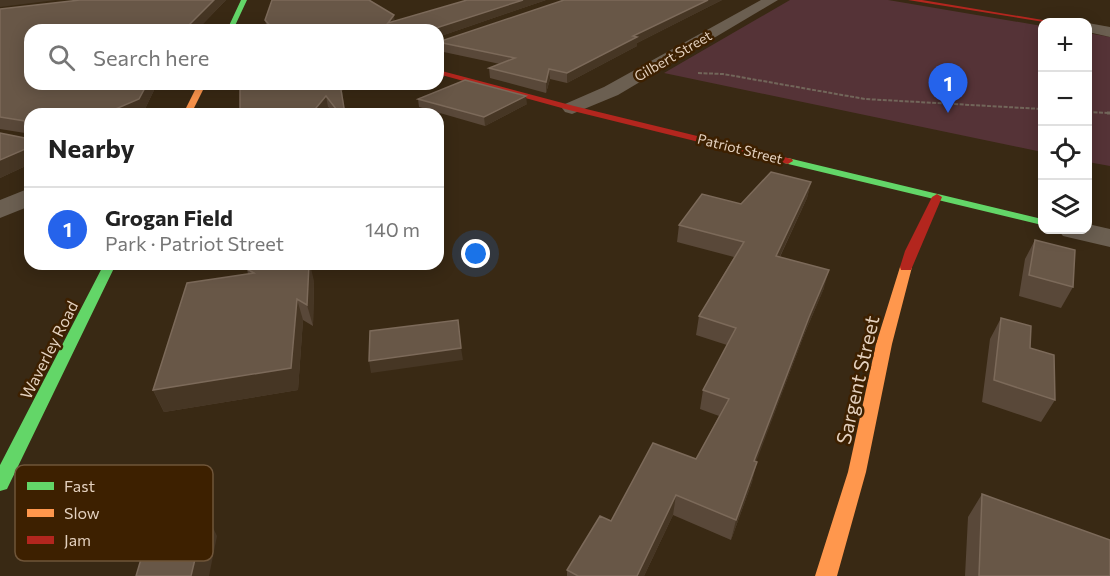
<!DOCTYPE html>
<meta charset="utf-8">
<style>
:root{--surface:#fff;--page:#f2f2f2;--text:#222;--muted:#767676;--line:#e0e0e0;--accent:#2563eb}
body{margin:0;font-family:Commissioner,sans-serif;background:var(--page);color:var(--text)}
.controls{position:absolute;right:18px;top:18px;display:grid;overflow:hidden;border-radius:12px;box-shadow:0 3px 15px #0003}
.controls button{width:54px;height:54px;display:grid;place-items:center;padding:0;border:0;border-bottom:2px solid var(--line);background:var(--surface);color:var(--text);font:30px sans-serif}
.you{position:absolute;left:476px;top:254px;width:21px;height:21px;margin:-15px;border:4px solid #fff;border-radius:50%;background:#1a73e8;box-shadow:0 0 0 9px #1a73e833}
.badge{display:grid;place-items:center;width:39px;height:39px;border-radius:50%;background:var(--accent);color:#fff;font-size:20px;font-weight:700}
.pin{position:absolute;translate:-50% -50px;filter:drop-shadow(0 2px 3px #0008)}
.pin::after{content:'';position:absolute;top:32px;width:21px;height:18px;background:inherit;clip-path:polygon(0 0,100% 0,50% 100%)}
.list{margin:0;padding:0;list-style:none}
h2{display:flex;justify-content:space-between;align-items:center;height:78px;margin:0;padding:0 24px;font-size:26px}
h2 small{font-size:20px;font-weight:400;color:var(--muted)}
.list li{display:grid;grid-template-columns:39px 1fr auto;gap:18px;align-items:center;box-sizing:border-box;height:84px;padding:0 24px;border-top:2px solid var(--line)}
.list b{display:block;font-size:22px;white-space:nowrap}
.list p{margin:0;font-size:20px;white-space:nowrap;color:var(--muted)}
.list em{font-size:20px;font-style:normal;color:var(--muted)}
.icon{flex:none;width:33px;height:33px;fill:none;stroke:currentColor;stroke-width:2;stroke-linecap:round;stroke-linejoin:round}
.map{position:relative;flex:none;width:1110px;height:576px;overflow:hidden}
.search{position:absolute;background:var(--surface);box-shadow:0 3px 15px #0003;left:24px;top:24px;width:420px;height:66px;display:flex;align-items:center;gap:15px;box-sizing:border-box;padding:0 21px;border-radius:18px;color:var(--muted);font-size:22px}
.panel{position:absolute;background:var(--surface);box-shadow:0 3px 15px #0003;left:24px;top:108px;width:420px;height:162px;border-radius:18px}
.map>svg:first-child{display:block}
.green{fill:#553337}
.lines{fill:none;stroke-linecap:round;stroke-linejoin:round}
.path-far1{stroke:#72665a;stroke-width:2;stroke-dasharray:4 1.5;stroke-linecap:butt}
.path{stroke:#72665a;stroke-width:3;stroke-dasharray:4.5 2;stroke-linecap:butt}
.street{fill:#6b5f51;fill-rule:evenodd}
.fast{fill:#63d668;fill-rule:evenodd}
.slow{fill:#ff974d;fill-rule:evenodd}
.jam{fill:#b3261e;fill-rule:evenodd}
.wall{fill:#594839}
.shaded-wall{fill:#463624}
.building{fill:#685747;stroke:#7c6a5a;stroke-width:1.5}
.labels{text-anchor:middle;stroke-width:5;stroke-linejoin:round;paint-order:stroke}
.far-street-label{font-size:14px;fill:#e4d1bf;stroke:#3d2000}
.street-label{font-size:16px;fill:#e4d1bf;stroke:#3d2000}
.near-street-label{font-size:20px;fill:#e4d1bf;stroke:#3d2000}
.key{fill:#3d2000;stroke:#6f5539;stroke-width:1.5}
.key-label{font-size:16px;fill:#e4d1bf}
</style>
<div class="map">
<svg width="1110" height="576" viewBox="0 0 1110 576">
<rect width="100%" height="100%" fill="#392914"/>
<!-- green -->
<path class="green" d="M790 0H888L1042 26V152L664 73Z
M1088 33 1110 37V166L1088 162Z"/>
<g class="lines">
<!-- path-far1 -->
<path class="path-far1" d="M698 73 723 74 865 99 1042 109
M1088 112 1110 113"/>
<!-- path -->
<path class="path" d="M1107 113H1110"/>
<!-- street -->
<path class="street" d="M761 0H778L618 95 572 114 565 112 562 108 565 104 604 87Z
M1088 23 1110 27V37L1088 32Z
M30 188V206L0 218V200Z
M1088 224 1110 229V247L1063 236 1058 230H1088Z"/>
<!-- fast -->
<path class="fast" d="M241 0H247L233 30H227Z
M788 158 1042 219V225L784 163 783 161Z
M104 264H116L7 489 0 491V465Z"/>
<!-- slow -->
<path class="slow" d="M198 84H206L191 114H183Z
M906 263 912 267 892 344 866 472 837 576H815L848 472 876 344 900 267Z"/>
<!-- jam -->
<path class="jam" d="M908 0H922L1055 22H1044Z
M438 70 574 106 792 159 793 161 788 164 569 110 438 74Z
M937 194 942 197 911 270H901L900 267 905 251 932 197Z"/>
</g>
<!-- wall -->
<path class="wall" d="M226 0 197 30H30V84H157L144 111 138 114H30V164L0 178V133L25 138V133L0 129V9Z
M546 0 438 37V30H269L267 28 265 20 395 21 473 1Z
M564 0H722L637 43V46L567 83 550 79 546 93 490 78 489 68 500 64 439 51 438 42Z
M250 84H347L342 91 345 114H334L328 107 323 114H240Z
M418 99 527 104 485 126 419 107Z
M811 182 807 198 780 257 824 288 804 335 756 461 752 482 731 540 673 515 644 576H567V570L611 521 696 459 719 416 700 409 703 390 727 345 696 335 699 316 734 257 677 242 679 225 741 204Z
M1035 240 1073 287 1061 308 1019 296 1025 259Z
M247 269 314 281 313 326 303 320 298 390 164 412 153 390 248 274Z
M1001 318 1030 348 1055 400 1041 422 982 402 990 339Z
M982 494 1110 576H965L968 517Z"/>
<!-- shaded-wall -->
<path class="shaded-wall" d="M0 0H56L0 7Z
M214 0H226L197 30H184Z
M523 0H546L438 37V30H436V28Z
M708 0H722L637 43V46L567 83V73L633 36Z
M394 15 395 24 388 23Z
M549 69 550 79 546 93V82Z
M147 84H157L144 111 138 114H104Z
M340 84H347L342 91 345 114Z
M326 96 328 107 323 114H311Z
M526 96 527 104 485 126 484 117Z
M30 147V164L0 178V160Z
M811 182 807 198 772 273 776 256Z
M309 264H310L314 281 313 326 307 305Z
M829 270 824 288 804 335 749 481 754 461 809 317Z
M297 299 303 320 298 390 164 412 153 390Z
M461 348 463 360 371 373 369 361Z
M757 462 752 482 731 540 736 520Z
M676 495 673 515 644 576H637Z
M206 513 217 536 209 576H191Z"/>
<!-- building -->
<path class="building" d="M80 0H214L184 30H30V84H147L139 99 104 114H30V147L0 160V133L25 138V121L0 117V9Z
M272 0H369L394 15 388 23 467 0H523L436 28V30H274L265 20Z
M564 0H708L633 36 637 37 567 73 549 69 546 82 489 68 515 58 438 42Z
M465 80 526 96 484 117 418 99Z
M250 84H340L345 114H340L326 96 311 114H240V85Z
M771 172 811 182 776 256 829 270 809 317 754 461 757 462 736 520 676 495 637 576H578L567 570 600 516 611 521 653 443 696 459 729 399 703 390 736 328 699 316 744 242 679 225 702 194 741 204Z
M1035 240 1075 250 1073 287 1029 275Z
M284 264H309L307 305 297 299 291 368 153 390 187 283 254 273 247 269Z
M1001 318 1031 326 1030 348 1054 355 1055 400 994 380Z
M458 320 461 348 369 361 370 331Z
M982 494 1110 540V576H979Z
M206 513 191 576H136L152 522Z"/>
<g class="labels">
<!-- far-street labels -->
<g class="far-street-label">
<text transform="translate(673 56) rotate(-30)" y="5">Gilbert Street</text>
<text transform="translate(740 149) rotate(14)" y="5">Patriot Street</text>
</g>
<!-- street labels -->
<g class="street-label">
<text transform="translate(49 350) rotate(-63)" y="6">Waverley Road</text>
</g>
<!-- near-street labels -->
<g class="near-street-label">
<text transform="translate(858 380) rotate(-77)" y="7">Sargent Street</text>
</g>
</g>
<!-- legend -->
<rect x="15" y="465" width="198" height="96" rx="9" class="key"/>
<rect x="27" y="482" width="27" height="8" fill="#63d668"/>
<rect x="27" y="509" width="27" height="8" fill="#ff974d"/>
<rect x="27" y="536" width="27" height="8" fill="#b3261e"/>
<g class="key-label">
<text x="64" y="492">Fast</text>
<text x="64" y="519">Slow</text>
<text x="64" y="546">Jam</text>
</g>
</svg>
<div class="controls">
<button>+</button>
<button>−</button>
<button><svg class="icon" aria-label="locate" viewBox="0 0 24 24"><circle cx="12" cy="12" r="6"/><path d="M12 2v4M12 18v4M2 12h4M18 12h4"/></svg></button>
<button><svg class="icon" aria-label="layers" viewBox="0 0 24 24"><path d="M12 4l9 5-9 5-9-5zM3 14l9 5 9-5"/></svg></button>
</div>
<div class="you"></div>
<div class="pin badge" style="left:948px;top:113px">1</div>
<div class="search"><svg class="icon" aria-label="search" viewBox="0 0 24 24"><circle cx="10" cy="10" r="6"/><path d="M15 15l6 6"/></svg>Search here</div>
<section class="panel">
<h2>Nearby<small></small></h2>
<ul class="list">
<li><span class="badge">1</span><div><b>Grogan Field</b><p>Park · Patriot Street</p></div><em>140 m</em></li>
</ul>
</section>
</div>
